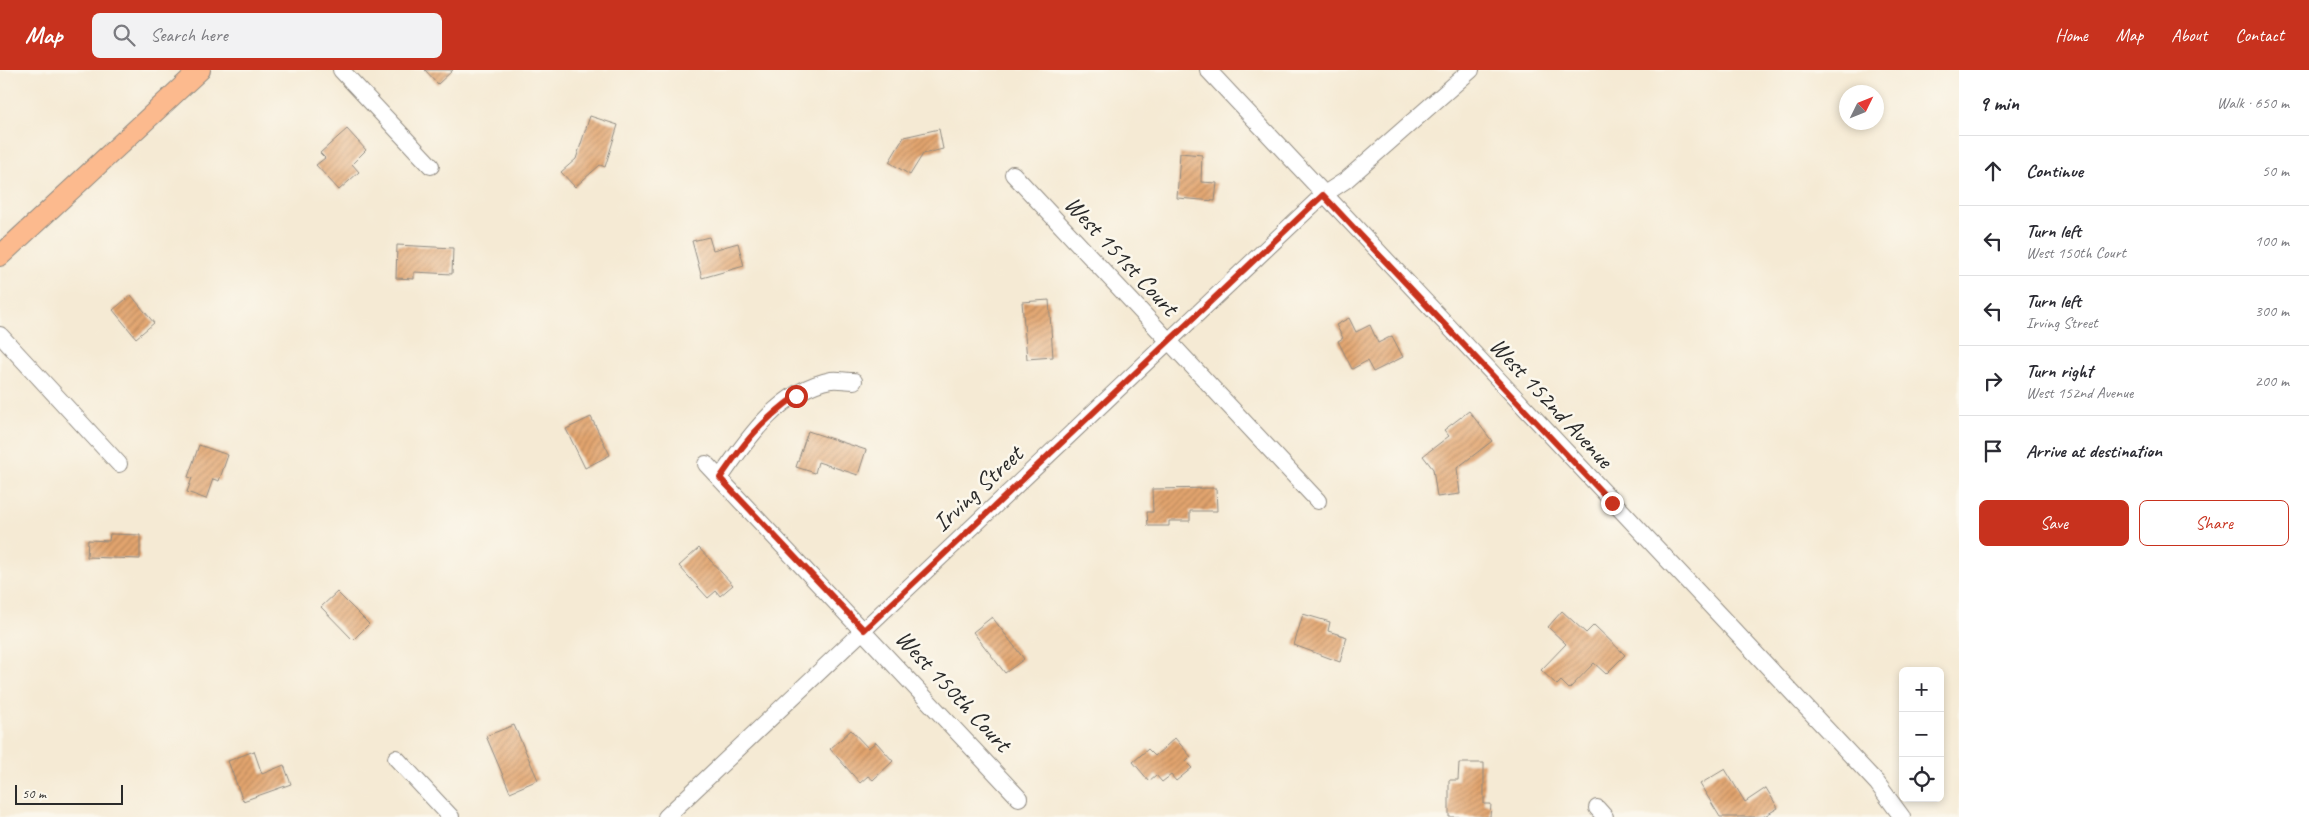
<!DOCTYPE html>
<meta charset="utf-8">
<style>
:root{--surface:#fff;--page:#f2f2f3;--text:#2b2b33;--muted:#7c7c81;--line:#e1e1e2;--accent:#c8321e}
body{margin:0;font-family:Caveat,sans-serif;background:var(--page);color:var(--text)}
.controls{position:absolute;right:15px;bottom:15px;display:grid;overflow:hidden;border-radius:8px;box-shadow:0 2px 8px #0003}
.controls button{width:45px;height:45px;display:grid;place-items:center;padding:0;border:0;border-bottom:1px solid var(--line);background:var(--surface);color:var(--text);font:25px sans-serif}
.compass{position:absolute;left:1839px;top:15px;width:45px;height:45px;border-radius:50%;background:var(--surface);box-shadow:0 2px 8px #0003;rotate:47deg}
.scale{position:absolute;left:15px;bottom:12px;width:108px;box-sizing:border-box;padding-left:5px;border:2px solid #2b2b2b;border-top:0;font-size:14px;line-height:18px;white-space:nowrap;color:#2b2b2b;-webkit-text-stroke:4px #fbf7ec;paint-order:stroke}
.stop{position:absolute;width:15px;height:15px;margin:-11px;border:4px solid #c8321e;border-radius:50%;background:#fff}
.stop.end{background:#c8321e;border-color:#fff;box-shadow:0 1px 5px #0008}
.list{margin:0;padding:0;list-style:none}
h2{display:flex;justify-content:space-between;align-items:center;height:65px;margin:0;padding:0 20px;font-size:21px}
h2 small{font-size:16px;font-weight:400;color:var(--muted)}
.list li{display:grid;grid-template-columns:32px 1fr auto;gap:15px;align-items:center;box-sizing:border-box;height:70px;padding:0 20px;border-top:1px solid var(--line)}
.list b{display:block;font-size:19px;white-space:nowrap}
.list p{margin:0;font-size:16px;white-space:nowrap;color:var(--muted)}
.list em{font-size:16px;font-style:normal;color:var(--muted)}
.actions{display:flex;gap:10px;padding:15px 20px}
.actions a{flex:1;padding:11px 0;border:1px solid var(--accent);border-radius:8px;text-align:center;font-size:18px;color:var(--accent)}
.actions .main{background:var(--accent);color:#fff}
.icon{flex:none;width:28px;height:28px;fill:none;stroke:currentColor;stroke-width:2;stroke-linecap:round;stroke-linejoin:round}
.map{position:relative;flex:none;width:1959px;height:747px;overflow:hidden}
header{display:flex;align-items:center;gap:30px;box-sizing:border-box;height:70px;padding:0 25px;background:var(--accent);color:#fff}
header strong{font-size:24px}
nav{display:flex;gap:28px;margin-inline-start:auto;font-size:18px}
.search{width:350px;height:45px;background:var(--page);display:flex;align-items:center;gap:12px;box-sizing:border-box;padding:0 18px;border-radius:8px;color:var(--muted);font-size:19px}
main{display:flex}
aside{flex:1;background:var(--surface)}
.map>svg:first-child{display:block}
.building{fill:url(#building-hatch)}
.lines{fill:none;stroke-linecap:round;stroke-linejoin:round}
.minor-casing{stroke:#908a80;stroke-width:18}
.major-casing{stroke:#908a80;stroke-width:22}
.minor{stroke:#fff;stroke-width:16}
.major{stroke:#fcba8e;stroke-width:20}
.route{stroke:#c8321e;stroke-width:6}
.labels{text-anchor:middle;stroke-width:5;stroke-linejoin:round;paint-order:stroke}
.street-label{font-size:25px;fill:#2b2b2b;stroke:#fbf7ec}
</style>
<header>
<strong>Map</strong>
<div class="search"><svg class="icon" aria-label="search" viewBox="0 0 24 24"><circle cx="10" cy="10" r="6"/><path d="M15 15l6 6"/></svg>Search here</div>
<nav><a>Home</a><a>Map</a><a>About</a><a>Contact</a></nav>
</header>
<main>
<div class="map">
<svg width="1959" height="747" viewBox="0 0 1959 747">
<defs>
<pattern id="building-hatch" width="6" height="6" patternUnits="userSpaceOnUse" patternTransform="scale(1.25)"><rect width="6" height="6" fill="#e2a46e"/><path d="M-1 1l2-2M0 6l6-6M5 7l2-2" fill="none" stroke="#b7865b"/></pattern>
</defs>
<rect width="100%" height="100%" fill="#fbf7ec"/>
<filter id="ink" filterUnits="userSpaceOnUse"><feTurbulence type="fractalNoise" baseFrequency=".02" numOctaves="2"/><feDisplacementMap in="SourceGraphic" scale="10" xChannelSelector="R" yChannelSelector="G"/><feConvolveMatrix kernelMatrix="1 2 1 2 8 2 1 2 1" color-interpolation-filters="sRGB"/></filter>
<filter id="wash" filterUnits="userSpaceOnUse"><feTurbulence type="fractalNoise" baseFrequency=".0096" numOctaves="4" result="noise"/><feDisplacementMap in="SourceGraphic" scale="20" xChannelSelector="R" yChannelSelector="G"/><feGaussianBlur stdDeviation="1.12" result="paint"/><feColorMatrix in="noise" values="0 0 0 0 0 0 0 0 0 0 0 0 0 0 0 0 0 1.4 0 .05"/><feComposite in="paint" operator="in"/></filter>
<g filter="url(#wash)">
<rect width="100%" height="100%" fill="#f5ead4"/>
<g id="blocks">
<!-- building -->
<path class="building" d="M425 0H453L438 14Z
M590 46 618 55 605 97 600 95 575 117 561 102 576 89Z
M347 59 366 80 352 94 359 102 339 120 316 95 325 88 320 83Z
M939 59 943 79 923 84 910 105 889 92 904 67Z
M1180 83 1202 85 1201 112 1217 113 1215 131 1177 128Z
M709 167 713 180 738 173 744 196 702 208 692 171Z
M397 175 453 178 452 204 414 202V209L396 208Z
M131 225 154 253 136 268 113 240Z
M1049 230 1053 287 1027 289 1022 232Z
M1349 248 1356 262 1370 255 1378 273 1392 266 1403 287 1373 302 1367 291 1352 299 1338 271 1343 268 1336 255Z
M1469 341 1492 371 1457 398 1460 424 1437 427 1433 399 1423 386 1449 366 1444 360Z
M591 347 610 385 585 398 566 359Z
M808 361 866 380 858 405 818 392 815 403 796 397Z
M199 375 228 385 219 411 213 409 206 429 187 422 192 408 188 407Z
M1216 418 1217 441H1190V451H1169V456H1148L1147 442H1153L1152 419Z
M110 464 140 465V489L87 487 88 470 109 471Z
M699 478 733 515 720 526 716 521 708 528 679 496Z
M337 522 369 554 353 570 321 537Z
M1562 541 1586 563 1594 555 1625 585 1606 604 1594 593 1569 619 1561 611 1557 615 1541 600 1566 574 1548 557Z
M1303 544 1330 552 1328 561 1347 567 1340 592 1294 575Z
M992 547 1024 589 1005 603 973 562Z
M514 655 538 710 510 722 486 666Z
M851 660 868 678 876 672 893 691 873 710 868 706 860 713 830 679Z
M1175 668 1191 687 1186 692 1192 698 1176 711 1171 705 1162 712 1156 705 1149 711 1133 692 1148 679 1155 686Z
M254 681 262 704 284 695 291 714 243 731 228 691Z
M1459 693H1484V734H1491L1490 747H1449V710H1458Z
M1725 699 1745 732 1766 718 1778 738 1763 747H1720L1700 714Z"/>
</g>
</g>
<g filter="url(#ink)">
<use href="#blocks" fill-opacity="0" stroke="#908a80" stroke-width="1"/>
<g class="lines">
<!-- minor casing -->
<g class="minor-casing">
<path id="minor" d="M341 0 431 96
M1208 0 1877 713 1902 747
M1013 104 1318 431
M0 265 119 394
M706 394 1019 728
M720 408C747 369 780 320 831 310 838 309 846 311 854 311
M396 688 451 747
M1597 738 1605 747
M666 747 1323 125 1346 110 1471 0"/>
</g>
<!-- major casing -->
<g class="major-casing">
<path id="major" d="M0 186 200 0"/>
</g>
<!-- minor -->
<use href="#minor" class="minor"/>
<!-- major -->
<use href="#major" class="major"/>
</g>
</g>
<g class="lines" filter="url(#ink)">
<!-- route -->
<path class="route" d="M796 326C761 351 744 373 720 408L864 560 1323 125 1612 433"/>
</g>
<g class="labels">
<!-- street labels -->
<g class="street-label">
<text transform="translate(1122 185) rotate(47)" y="9">West 151st Court</text>
<text transform="translate(1552 332) rotate(47)" y="9">West 152nd Avenue</text>
<text transform="translate(977 418) rotate(-43)" y="9">Irving Street</text>
<text transform="translate(954 620) rotate(47)" y="9">West 150th Court</text>
</g>
</g>
</svg>
<div class="controls">
<button>+</button>
<button>−</button>
<button><svg class="icon" aria-label="locate" viewBox="0 0 24 24"><circle cx="12" cy="12" r="6"/><path d="M12 2v4M12 18v4M2 12h4M18 12h4"/></svg></button>
</div>
<svg class="compass" viewBox="-18 -18 36 36"><path d="M0-13l5 13h-10z" fill="#e53935"/><path d="M0 13l5-13h-10z" fill="#7c7c81"/></svg>
<div class="scale">50 m</div>
<div class="stop" style="left:796px;top:326px"></div>
<div class="stop end" style="left:1612px;top:433px"></div>
</div>
<aside>
<h2>9 min<small>Walk · 650 m</small></h2>
<ul class="list">
<li><svg class="icon" aria-label="ahead" viewBox="0 0 24 24"><path d="M12 20V5M6 11l6-6 6 6"/></svg><div><b>Continue</b></div><em>50 m</em></li>
<li><svg class="icon" aria-label="left" viewBox="0 0 24 24"><path d="M17 20v-9H6M10 6l-5 5 5 5"/></svg><div><b>Turn left</b><p>West 150th Court</p></div><em>100 m</em></li>
<li><svg class="icon" aria-label="left" viewBox="0 0 24 24"><path d="M17 20v-9H6M10 6l-5 5 5 5"/></svg><div><b>Turn left</b><p>Irving Street</p></div><em>300 m</em></li>
<li><svg class="icon" aria-label="right" viewBox="0 0 24 24"><path d="M7 20v-9h11M14 6l5 5-5 5"/></svg><div><b>Turn right</b><p>West 152nd Avenue</p></div><em>200 m</em></li>
<li><svg class="icon" aria-label="arrive" viewBox="0 0 24 24"><path d="M6 21V4h12l-3 4 3 4H6"/></svg><div><b>Arrive at destination</b></div></li>
</ul>
<div class="actions"><a class="main">Save</a><a>Share</a></div>
</aside>
</main>
